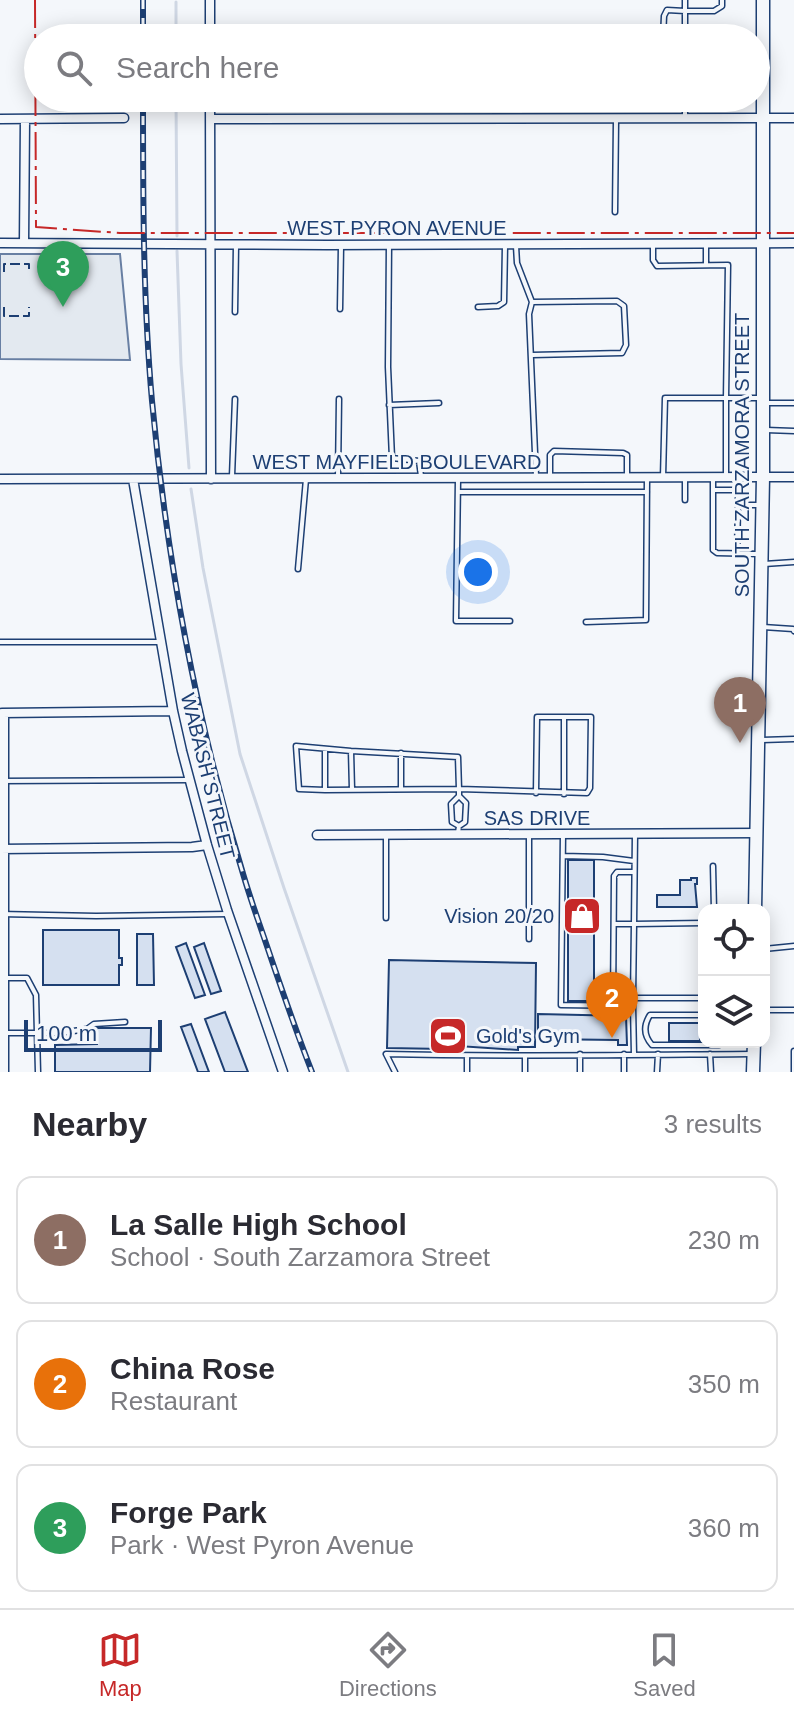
<!DOCTYPE html>
<meta charset="utf-8">
<style>
:root{--surface:#fff;--page:#f7f7f7;--text:#2b2b33;--muted:#7c7c81;--line:#e1e1e2;--accent:#c62828}
body{margin:0;font-family:Arial,sans-serif;background:var(--page);color:var(--text)}
.controls{position:absolute;right:24px;bottom:24px;display:grid;overflow:hidden;border-radius:16px;box-shadow:0 4px 20px #0003}
.controls button{width:72px;height:72px;display:grid;place-items:center;padding:0;border:0;border-bottom:2px solid var(--line);background:var(--surface);color:var(--text);font:40px sans-serif}
.scale{position:absolute;left:24px;bottom:20px;width:138px;box-sizing:border-box;padding-left:8px;border:4px solid #1d3f73;border-top:0;font-size:22px;line-height:28px;white-space:nowrap;color:#1d3f73;-webkit-text-stroke:6px #f4f7fb;paint-order:stroke}
.you{position:absolute;left:478px;top:572px;width:28px;height:28px;margin:-20px;border:6px solid #fff;border-radius:50%;background:#1a73e8;box-shadow:0 0 0 12px #1a73e833}
.badge{display:grid;place-items:center;width:52px;height:52px;border-radius:50%;background:var(--accent);color:#fff;font-size:26px;font-weight:700}
.pin{position:absolute;translate:-50% -66px;filter:drop-shadow(0 2px 4px #0008)}
.pin::after{content:'';position:absolute;top:42px;width:28px;height:24px;background:inherit;clip-path:polygon(0 0,100% 0,50% 100%)}
.list{margin:0;padding:0;list-style:none}
h2{display:flex;justify-content:space-between;align-items:center;height:104px;margin:0;padding:0 32px;font-size:34px}
h2 small{font-size:26px;font-weight:400;color:var(--muted)}
.list li{display:grid;grid-template-columns:52px 1fr auto;gap:24px;align-items:center;box-sizing:border-box;height:128px;margin:0 16px 16px;padding:0 16px;border:2px solid var(--line);border-radius:16px}
.list b{display:block;font-size:30px;white-space:nowrap}
.list p{margin:0;font-size:26px;white-space:nowrap;color:var(--muted)}
.list em{font-size:26px;font-style:normal;color:var(--muted)}
.icon{flex:none;width:44px;height:44px;fill:none;stroke:currentColor;stroke-width:2;stroke-linecap:round;stroke-linejoin:round}
.map{position:relative;flex:none;width:794px;height:1072px;overflow:hidden}
.search{position:absolute;background:var(--surface);box-shadow:0 4px 20px #0003;left:24px;right:24px;top:24px;height:88px;display:flex;align-items:center;gap:20px;box-sizing:border-box;padding:0 28px;border-radius:44px;color:var(--muted);font-size:30px}
.sheet{height:536px;background:var(--surface)}
nav{display:flex;justify-content:space-around;align-items:center;box-sizing:border-box;height:112px;border-top:2px solid var(--line);background:var(--surface);font-size:22px;color:var(--muted)}
nav a{display:grid;justify-items:center;gap:4px}
nav .on{color:var(--accent)}
.map>svg:first-child{display:block}
.green{fill:#e3e9f0;stroke:#687fa3;stroke-width:2}
.lines{fill:none;stroke-linecap:round;stroke-linejoin:round}
.stream{stroke:#cfd7e4;stroke-width:3}
.building{fill:#d5e0f0;stroke:#1d3f73;stroke-width:2}
.service-casing{stroke:#1d3f73;stroke-width:7}
.minor-casing{stroke:#1d3f73;stroke-width:11}
.secondary-casing{stroke:#1d3f73;stroke-width:15}
.service{stroke:#f4f7fb;stroke-width:4}
.minor{stroke:#f4f7fb;stroke-width:8}
.secondary{stroke:#f4f7fb;stroke-width:12}
.rail-casing{stroke:#1d3f73;stroke-width:6}
.rail{stroke:#f4f7fb;stroke-width:3;stroke-dasharray:9;stroke-linecap:butt}
.fence{stroke:#1d3f73;stroke-width:2;stroke-dasharray:10 4;stroke-linecap:butt}
.power{stroke:#c62828;stroke-width:2;stroke-dasharray:28 6 4 6;stroke-linecap:butt}
.labels{text-anchor:middle;stroke-width:6;stroke-linejoin:round;paint-order:stroke}
.street-label{font-size:20px;fill:#1d3f73;stroke:#f4f7fb}
.poi-label{font-size:20px;fill:#1d3f73;stroke:#f4f7fb;text-anchor:end}
</style>
<div class="map">
<svg width="794" height="1072" viewBox="0 0 794 1072">
<rect width="100%" height="100%" fill="#f4f7fb"/>
<!-- green -->
<path class="green" d="M0 254H120L130 360 0 359Z"/>
<g class="lines">
<!-- stream -->
<path class="stream" d="M176 38V2
M176 98 177 236
M177 251 181 364 189 468
M191 489 203 568 240 754 284 888 348 1072"/>
</g>
<!-- building -->
<path class="building" d="M568 860H594V1001H568Z
M691 878H697V884H695L697 907H657V895H680V880H691Z
M43 930H119V958H122V965H119V985H43Z
M137 934H153L154 985H137Z
M186 943 205 995 195 998 176 947Z
M204 943 221 991 211 994 194 947Z
M389 960 536 963 535 1047H518V1050L444 1045V1049L387 1048Z
M225 1012 248 1072H225L205 1019Z
M538 1014 626 1016 627 1045H618V1040L538 1039Z
M669 1023H700V1041H669Z
M191 1024 209 1072H198L181 1027Z
M97 1028H151L150 1072H55V1045L97 1044Z"/>
<g class="lines">
<!-- service casing -->
<g class="service-casing">
<path id="service" d="M685 0V11H714L722 6V0
M663 38 664 16 667 10 685 11V38
M685 118V98
M615 212 616 121
M389 244 388 367 392 458 419 461 421 476
M706 244V265
M516 246 517 263 532 302
M653 246V260L657 266 728 265 726 398H761
M478 307 498 306 504 302 505 246
M340 309 341 247
M235 312 236 246
M532 355 622 353 626 345 624 306 617 301 532 302 529 314 536 476
M766 403H794
M389 405 439 403
M766 430 794 431
M232 476 235 399
M338 476 339 399
M550 477V455L554 451 623 453 627 455V477
M663 477 665 398H726V477
M713 479V550L717 553 760 554
M458 480 456 621H510
M713 490H735L738 492V505
M458 492H647
M685 500V479
M737 554 738 505H759
M764 564 794 562
M298 569 306 479
M586 622 646 620 647 479
M763 627 793 629 794 631
M0 642H161
M564 717V794
M761 740 794 739
M351 751 352 789
M401 753V789
M0 781 190 780
M325 790 459 789 458 757 351 751 296 746 299 789 325 790V749
M459 826 452 822 451 804 459 796
M458 833 459 826 465 822 466 803 459 796V789L587 793 590 788 591 717H537L536 793
M563 834 561 1005 633 1006V998H704
M635 834 634 924 704 923
M386 835V918
M563 856 603 857 634 861
M713 866 714 910
M0 914 96 916 229 914
M615 924H634L633 998
M529 939V834
M764 949 794 946
M5 978H27L36 995 38 1072
M613 1006 614 876 617 872H634
M633 1006 634 1054
M764 1010H794
M704 1015H650C643 1026 644 1036 652 1045H719
M4 1033H60L87 1029 94 1024 125 1022
M580 1054V1072
M710 1054 711 1072
M395 1072 386 1054C507 1057 629 1055 751 1054
M467 1072V1056
M525 1072V1057
M624 1072V1054
M657 1072 658 1054
M794 1072V1051"/>
</g>
<!-- minor casing -->
<g class="minor-casing">
<path id="minor" d="M210 0V38
M210 98 211 479
M0 119 124 118
M210 119 794 118
M0 243 327 245 794 243
M24 243 25 119
M0 479 794 477
M133 479 173 711 182 751 207 845 227 910 283 1072
M2 713 173 711
M4 713V1072
M317 835 757 833
M0 849 192 847 207 845"/>
</g>
<!-- secondary casing -->
<g class="secondary-casing">
<path id="secondary" d="M755 910 763 477V0
M753 1072 754 1042"/>
</g>
<!-- service -->
<use href="#service" class="service"/>
<!-- minor -->
<use href="#minor" class="minor"/>
<!-- secondary -->
<use href="#secondary" class="secondary"/>
<!-- rail casing -->
<g class="rail-casing">
<path id="rail" d="M143 0V38
M143 98C143 199 143 300 152 401 167 562 197 723 244 877 252 904 262 931 271 958 284 996 297 1034 312 1072"/>
</g>
<!-- rail -->
<use href="#rail" class="rail"/>
<!-- fence -->
<path class="fence" d="M4 272V264H29V272
M4 307V316H29V307"/>
<!-- power -->
<path class="power" d="M35 0 36 227 120 233H794"/>
</g>
<!-- icons -->
<defs>
<g id="shop-square" transform="scale(2)"><rect x="-9" y="-9" width="18" height="18" rx="4" fill="#c62828" stroke="#f4f7fb"/><path d="M-5-2.5h2.3a2.7 3.5 0 0 1 5.4 0H5L5.5 6h-11ZM-1.5-2.5h3a1.5 2.3 0 0 0-3 0Z" fill="#fff"/></g>
<g id="stadium-square" transform="scale(2)"><rect x="-9" y="-9" width="18" height="18" rx="4" fill="#c62828" stroke="#f4f7fb"/><path d="M0-5a6.5 5 0 1 0 0 10a6.5 5 0 1 0 0-10ZM-3.5-1.8h7v3.6h-7Z" fill="#fff"/></g>
</defs>
<g fill-rule="evenodd">
<use href="#shop-square" x="582" y="916"/>
<use href="#stadium-square" x="448" y="1036"/>
</g>
<g class="labels">
<!-- street labels -->
<g class="street-label">
<text x="397" y="235">WEST PYRON AVENUE</text>
<text transform="translate(742 455) rotate(-90)" y="7">SOUTH ZARZAMORA STREET</text>
<text x="397" y="469">WEST MAYFIELD BOULEVARD</text>
<text transform="translate(208 776) rotate(76)" y="7">WABASH STREET</text>
<text x="537" y="825">SAS DRIVE</text>
</g>
<!-- poi labels -->
<g class="poi-label">
<text x="554" y="923">Vision 20/20</text>
<text x="476" y="1043" text-anchor="start">Gold's Gym</text>
</g>
</g>
</svg>
<div class="controls">
<button><svg class="icon" aria-label="locate" viewBox="0 0 24 24"><circle cx="12" cy="12" r="6"/><path d="M12 2v4M12 18v4M2 12h4M18 12h4"/></svg></button>
<button><svg class="icon" aria-label="layers" viewBox="0 0 24 24"><path d="M12 4l9 5-9 5-9-5zM3 14l9 5 9-5"/></svg></button>
</div>
<div class="scale">100 m</div>
<div class="you"></div>
<div class="pin badge" style="left:740px;top:743px;background:#8d6e63">1</div>
<div class="pin badge" style="left:612px;top:1038px;background:#e8710a">2</div>
<div class="pin badge" style="left:63px;top:307px;background:#2e9e5b">3</div>
<div class="search"><svg class="icon" aria-label="search" viewBox="0 0 24 24"><circle cx="10" cy="10" r="6"/><path d="M15 15l6 6"/></svg>Search here</div>
</div>
<section class="sheet">
<h2>Nearby<small>3 results</small></h2>
<ul class="list">
<li><span class="badge" style="background:#8d6e63">1</span><div><b>La Salle High School</b><p>School · South Zarzamora Street</p></div><em>230 m</em></li>
<li><span class="badge" style="background:#e8710a">2</span><div><b>China Rose</b><p>Restaurant</p></div><em>350 m</em></li>
<li><span class="badge" style="background:#2e9e5b">3</span><div><b>Forge Park</b><p>Park · West Pyron Avenue</p></div><em>360 m</em></li>
</ul>
</section>
<nav>
<a class="on"><svg class="icon" aria-label="map" viewBox="0 0 24 24"><path d="M3 6l6-2 6 2 6-2v14l-6 2-6-2-6 2zM9 4v14M15 6v14"/></svg>Map</a>
<a><svg class="icon" aria-label="directions" viewBox="0 0 24 24"><path d="M12 3l9 9-9 9-9-9zM9 14v-3h6M13 9l2 2-2 2"/></svg>Directions</a>
<a><svg class="icon" aria-label="saved" viewBox="0 0 24 24"><path d="M7 4h10v16l-5-4-5 4z"/></svg>Saved</a>
</nav>
